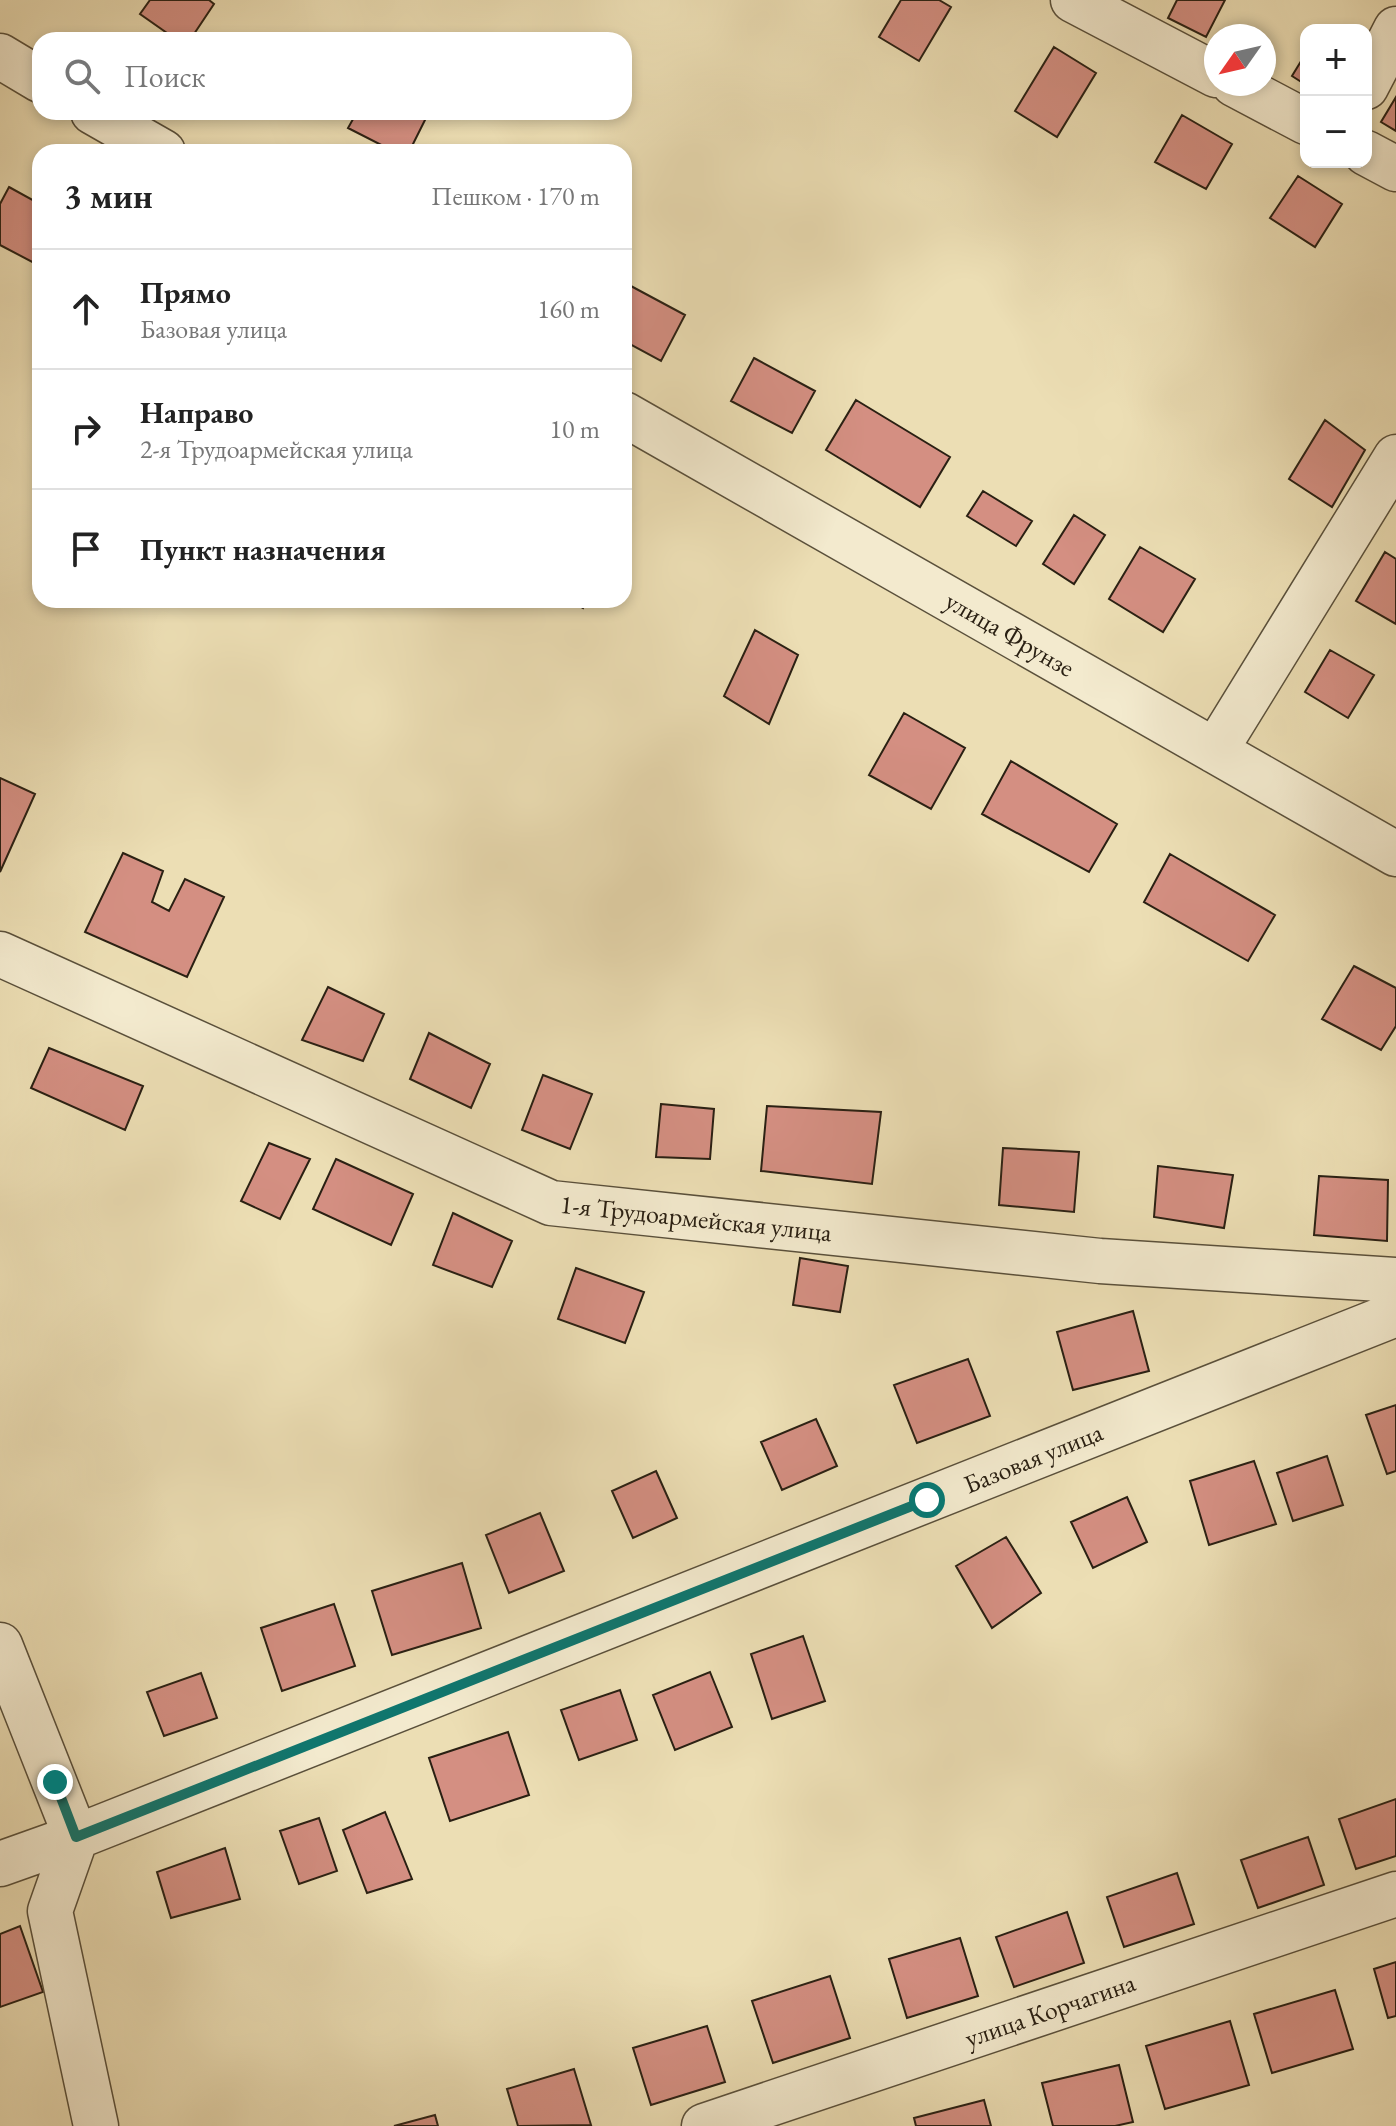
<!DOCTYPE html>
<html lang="ru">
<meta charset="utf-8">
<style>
:root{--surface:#fff;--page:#f2f2f2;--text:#222;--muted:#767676;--line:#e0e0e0}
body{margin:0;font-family:"EB Garamond",serif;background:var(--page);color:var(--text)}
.controls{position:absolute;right:24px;top:24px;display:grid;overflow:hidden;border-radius:16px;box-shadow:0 4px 12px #0003}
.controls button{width:72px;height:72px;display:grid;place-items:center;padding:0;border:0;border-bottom:2px solid var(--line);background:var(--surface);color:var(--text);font:40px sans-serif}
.compass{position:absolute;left:1204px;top:24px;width:72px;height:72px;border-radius:50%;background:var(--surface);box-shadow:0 4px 12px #0003;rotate:236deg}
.stop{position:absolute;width:24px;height:24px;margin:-18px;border:6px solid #0f766e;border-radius:50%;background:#fff}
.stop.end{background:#0f766e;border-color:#fff;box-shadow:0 2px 8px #0008}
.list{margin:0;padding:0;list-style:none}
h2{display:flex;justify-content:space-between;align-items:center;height:104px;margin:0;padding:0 32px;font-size:34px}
h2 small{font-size:26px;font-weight:400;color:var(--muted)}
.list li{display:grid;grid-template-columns:52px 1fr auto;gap:24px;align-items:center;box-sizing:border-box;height:120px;padding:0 32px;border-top:2px solid var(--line)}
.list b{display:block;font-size:30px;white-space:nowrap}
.list p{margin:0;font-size:26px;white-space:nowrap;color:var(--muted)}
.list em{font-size:26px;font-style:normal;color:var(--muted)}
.icon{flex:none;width:44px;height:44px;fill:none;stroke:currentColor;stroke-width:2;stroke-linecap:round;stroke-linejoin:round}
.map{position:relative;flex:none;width:1396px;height:2126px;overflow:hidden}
.search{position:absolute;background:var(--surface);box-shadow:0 4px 12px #0003;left:32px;top:32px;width:600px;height:88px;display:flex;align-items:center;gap:20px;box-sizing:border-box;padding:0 28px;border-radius:24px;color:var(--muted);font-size:30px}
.panel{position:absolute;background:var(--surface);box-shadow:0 4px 12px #0003;left:32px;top:144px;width:600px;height:464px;border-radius:24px}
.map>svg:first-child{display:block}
.building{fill:#d48f82;stroke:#2a2013;stroke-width:2}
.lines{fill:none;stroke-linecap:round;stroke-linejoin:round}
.minor-casing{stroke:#5a503b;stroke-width:47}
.minor{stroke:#f3eace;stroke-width:44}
.route{stroke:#0f766e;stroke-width:10}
.labels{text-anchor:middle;stroke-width:6;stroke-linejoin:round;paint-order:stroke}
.street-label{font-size:26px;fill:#2a2013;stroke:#f3eace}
</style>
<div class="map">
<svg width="1396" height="2126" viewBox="0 0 1396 2126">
<rect width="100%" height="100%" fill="#ecdeb4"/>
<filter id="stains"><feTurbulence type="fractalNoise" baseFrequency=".0025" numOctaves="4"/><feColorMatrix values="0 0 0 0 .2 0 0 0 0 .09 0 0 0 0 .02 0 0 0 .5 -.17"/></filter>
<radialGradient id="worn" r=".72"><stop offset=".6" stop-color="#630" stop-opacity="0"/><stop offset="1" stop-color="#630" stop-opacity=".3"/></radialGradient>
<!-- building -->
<path class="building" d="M150 0H209L214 4 190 40H177L140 14Z
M901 0H939L951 7 919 61 879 37Z
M1177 0H1225L1206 37 1168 18Z
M1054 47 1096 73 1057 137 1015 111Z
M1306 53V85L1292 76Z
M1396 97V131L1381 122Z
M357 112H429L409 152H395L348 128Z
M1182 115 1232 144 1206 189 1155 162Z
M1298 176 1342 204 1315 247 1270 218Z
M9 187 40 204V266L0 245V204Z
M629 285 685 315 661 361 624 341V293Z
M754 358 815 391 792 433 731 401Z
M856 400 950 457 920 507 826 450Z
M1325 420 1365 450 1332 507 1289 479Z
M983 491 1032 521 1016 546 967 516Z
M1074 515 1105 535 1074 584 1043 564Z
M1140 547 1195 579 1163 632 1109 599Z
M1385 552 1396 559V624L1356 601Z
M570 600H587L583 608Z
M755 630 798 655 769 724 724 696Z
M1330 650 1374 675 1348 718 1305 692Z
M904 713 965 748 931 809 869 775Z
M1011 761 1117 824 1089 872 982 814Z
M0 778 35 794 0 872Z
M123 853 163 871 152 902 169 911 185 879 224 897 187 977 85 932Z
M1170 854 1275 915 1248 961 1144 902Z
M1354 966 1396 988V1026L1381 1050 1322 1019Z
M328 987 384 1014 363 1061 302 1040Z
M429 1033 490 1064 471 1108 410 1079Z
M49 1048 143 1086 125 1130 31 1088Z
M543 1075 592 1094 570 1149 522 1130Z
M661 1104 714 1109 710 1159 656 1157Z
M767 1106 881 1112 872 1184 761 1171Z
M269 1143 310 1159 280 1219 241 1201Z
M1003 1148 1079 1152 1074 1212 999 1205Z
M336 1159 413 1194 391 1245 313 1209Z
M1158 1166 1233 1175 1224 1228 1154 1217Z
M1319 1176 1388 1180 1387 1241 1314 1235Z
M453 1213 512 1241 492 1287 433 1265Z
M800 1258 848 1266 840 1312 793 1305Z
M576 1268 644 1292 625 1343 558 1319Z
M1133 1311 1149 1371 1073 1390 1057 1332Z
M968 1359 990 1416 917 1443 894 1385Z
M1396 1405V1471L1387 1474 1366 1415Z
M816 1419 837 1466 782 1490 761 1442Z
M1327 1456 1343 1505 1293 1521 1277 1473Z
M1254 1461 1276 1524 1209 1545 1190 1481Z
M656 1471 677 1518 633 1538 612 1491Z
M1127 1497 1147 1542 1093 1568 1071 1522Z
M540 1513 564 1571 509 1593 486 1535Z
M1006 1537 1041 1593 992 1628 956 1566Z
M462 1563 481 1628 392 1655 372 1591Z
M334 1604 355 1666 282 1691 261 1628Z
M803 1636 825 1701 772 1719 751 1654Z
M710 1672 732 1727 675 1750 653 1695Z
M201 1673 217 1718 164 1736 147 1692Z
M620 1690 637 1740 579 1760 561 1710Z
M508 1732 529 1795 450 1821 429 1758Z
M1396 1799V1856L1356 1869 1339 1819Z
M385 1812 412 1879 367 1893 343 1830Z
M319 1818 337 1871 299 1884 280 1831Z
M1308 1837 1324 1885 1258 1908 1241 1860Z
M225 1848 240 1899 171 1918 157 1872Z
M1177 1873 1194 1924 1124 1947 1107 1897Z
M1067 1912 1084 1963 1014 1987 996 1937Z
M20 1926 43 1992 0 2007V1934Z
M960 1938 978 1996 907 2018 889 1959Z
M1396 1962V2016L1388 2018 1374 1969Z
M830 1976 850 2038 773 2063 752 2001Z
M1335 1990 1353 2049 1272 2073 1254 2014Z
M1230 2021 1249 2085 1165 2109 1146 2046Z
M707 2026 725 2082 651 2105 633 2048Z
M1119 2065 1133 2122 1115 2126H1053L1042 2083Z
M574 2069 591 2125 518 2126 507 2089Z
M984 2100 991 2126H916L914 2118Z
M435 2115 438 2126H394Z"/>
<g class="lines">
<!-- minor casing -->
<g class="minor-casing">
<path id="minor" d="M1073 0 1216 75
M0 56 40 80
M1234 84 1306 122
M1366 87 1396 29
M93 112 163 152
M1366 153 1396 169
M624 414 1396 854
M1215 751 1396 457
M0 954 551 1203 1100 1261 1396 1280
M0 1645 76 1837 50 1911 96 2126
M0 1864 76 1837 1396 1314
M704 2126 1396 1894"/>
</g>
<!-- minor -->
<use href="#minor" class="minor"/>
</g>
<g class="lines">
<!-- route -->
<path class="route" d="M55 1782 76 1837 927 1500"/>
</g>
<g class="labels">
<!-- street labels -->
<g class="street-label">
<text transform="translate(1010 634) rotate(30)" y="9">улица Фрунзе</text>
<text transform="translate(696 1218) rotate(6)" y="9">1-я Трудоармейская улица</text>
<text transform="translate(1033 1458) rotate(-22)" y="9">Базовая улица</text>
<text transform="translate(1050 2010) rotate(-19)" y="9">улица Корчагина</text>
</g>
</g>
<rect width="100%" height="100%" filter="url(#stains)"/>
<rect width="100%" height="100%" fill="url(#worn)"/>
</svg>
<div class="controls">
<button>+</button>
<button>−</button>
</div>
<svg class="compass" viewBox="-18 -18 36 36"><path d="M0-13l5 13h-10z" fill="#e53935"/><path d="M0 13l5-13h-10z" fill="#767676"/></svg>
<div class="stop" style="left:927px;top:1500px"></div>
<div class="stop end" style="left:55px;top:1782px"></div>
<div class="search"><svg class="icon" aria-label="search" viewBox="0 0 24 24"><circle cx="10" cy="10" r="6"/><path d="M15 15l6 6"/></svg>Поиск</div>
<section class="panel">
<h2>3 мин<small>Пешком · 170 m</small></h2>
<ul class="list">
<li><svg class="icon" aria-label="ahead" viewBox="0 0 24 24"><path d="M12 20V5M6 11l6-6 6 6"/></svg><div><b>Прямо</b><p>Базовая улица</p></div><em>160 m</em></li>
<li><svg class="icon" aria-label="right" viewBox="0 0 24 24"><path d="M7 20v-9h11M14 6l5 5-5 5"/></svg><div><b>Направо</b><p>2-я Трудоармейская улица</p></div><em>10 m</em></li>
<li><svg class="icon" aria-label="arrive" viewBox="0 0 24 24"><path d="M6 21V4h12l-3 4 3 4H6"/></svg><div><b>Пункт назначения</b></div></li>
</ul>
</section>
</div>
